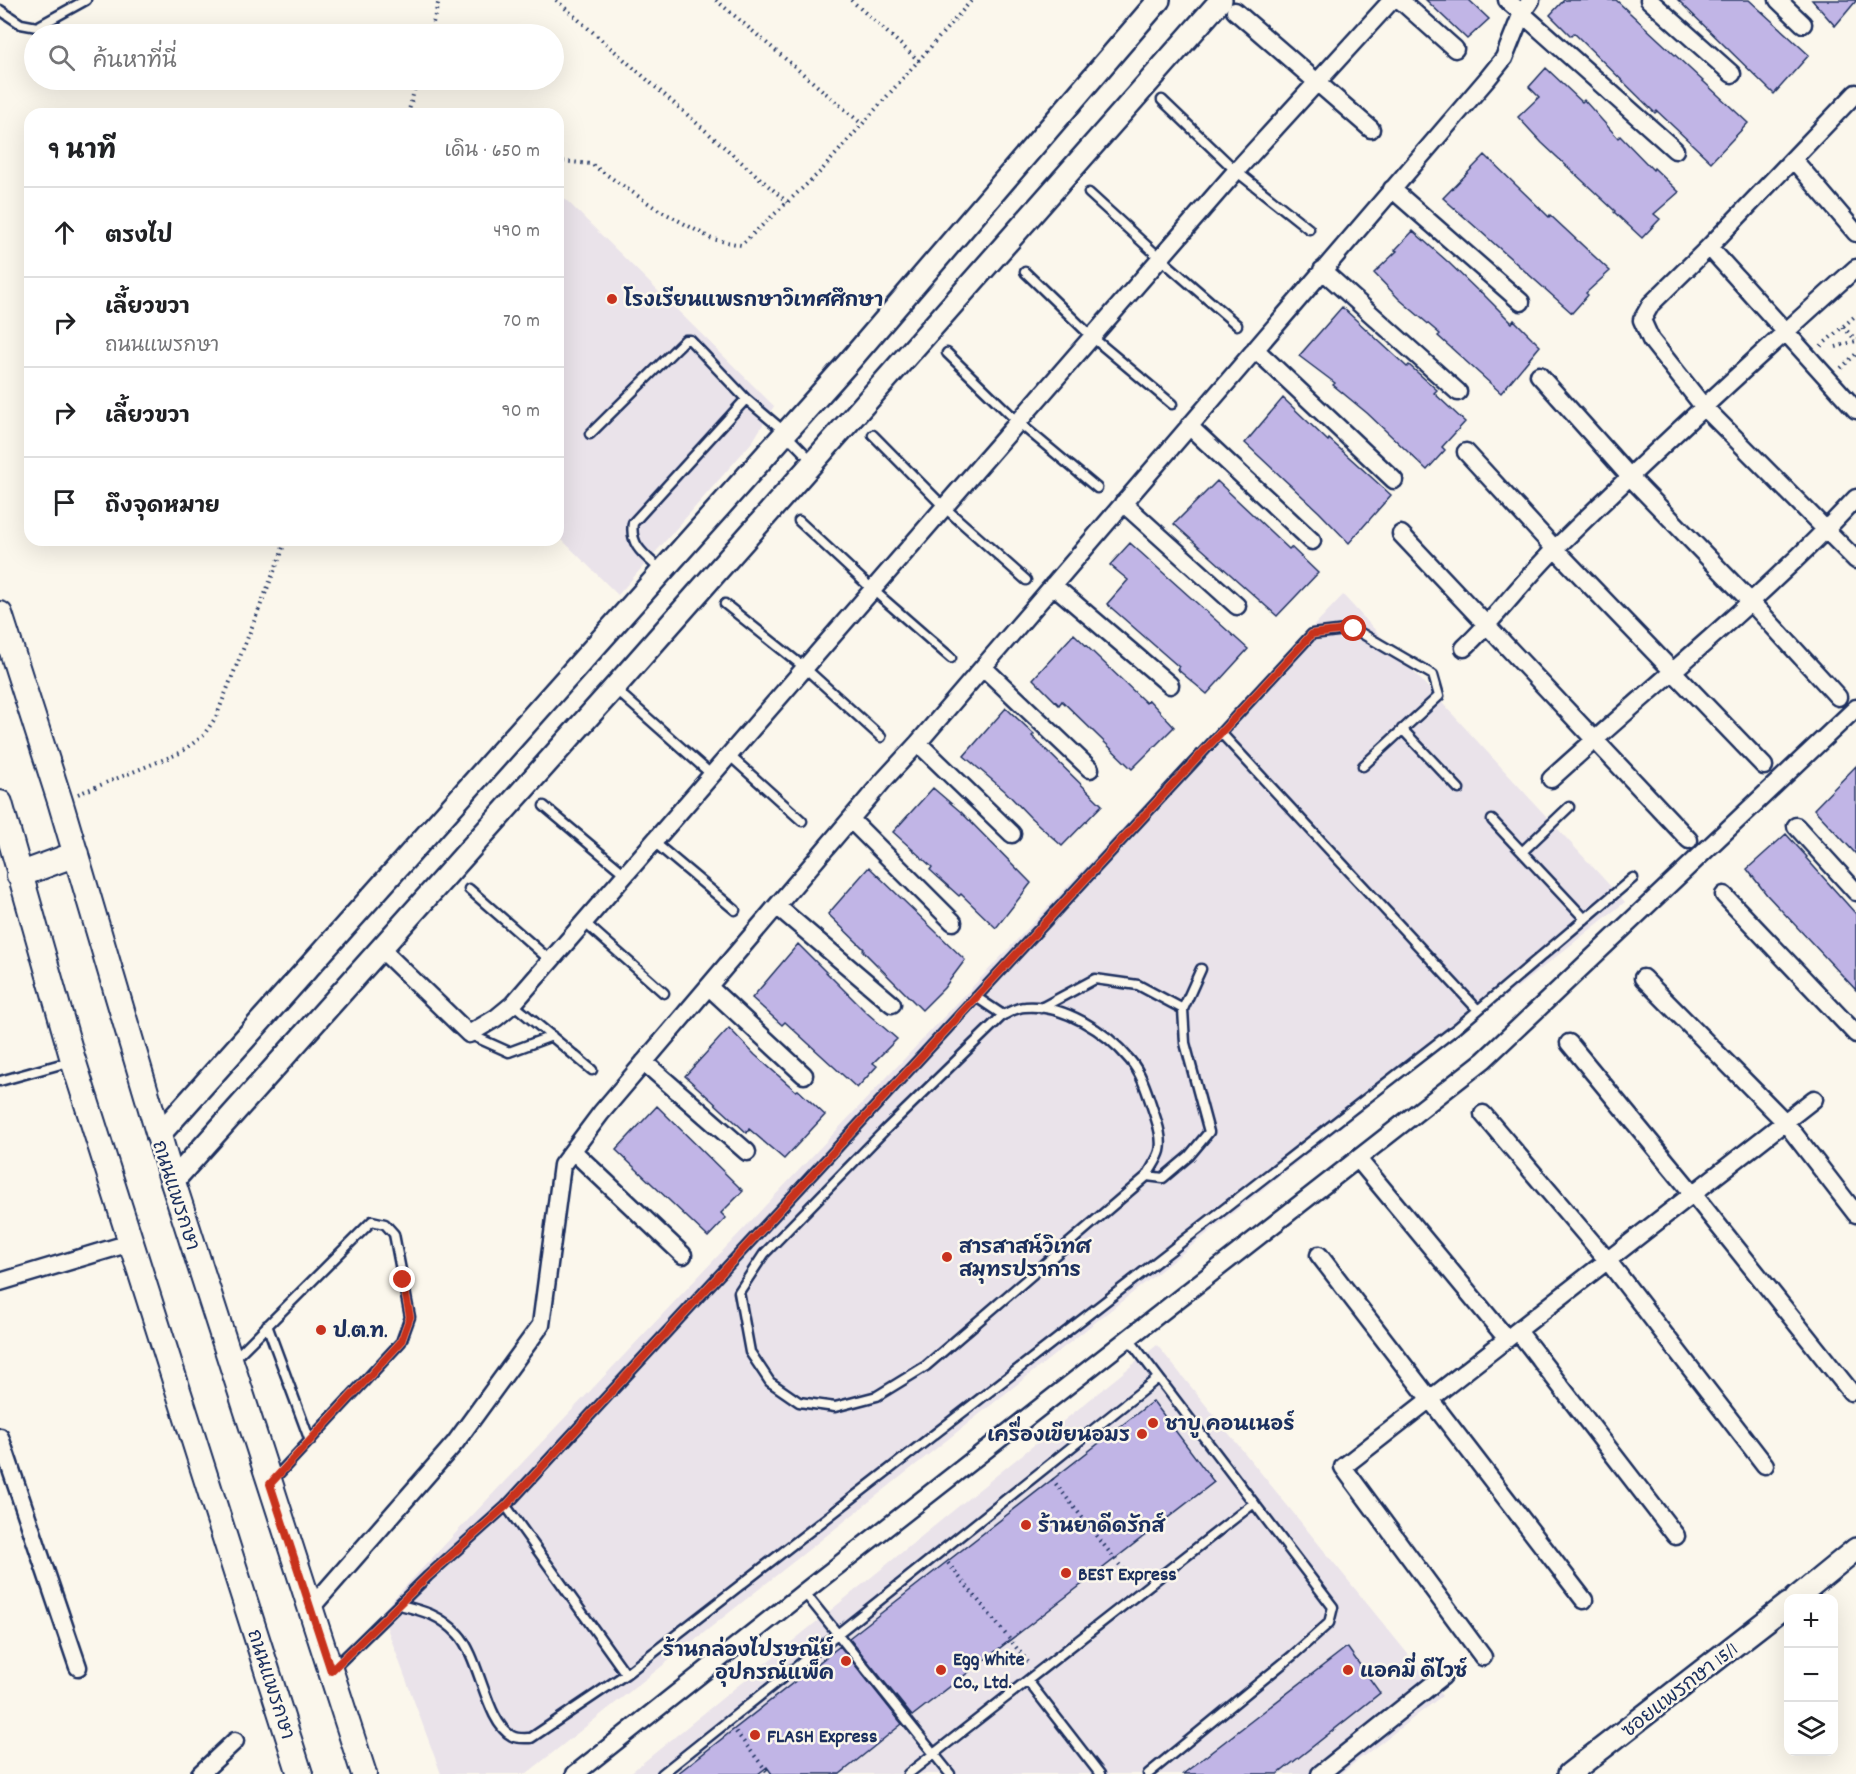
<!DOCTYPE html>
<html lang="th">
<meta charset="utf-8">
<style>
:root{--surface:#fff;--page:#f6f6f6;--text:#202124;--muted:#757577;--line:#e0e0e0}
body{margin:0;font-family:Dekko,"Playpen Sans Thai",sans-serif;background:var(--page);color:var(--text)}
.controls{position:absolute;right:18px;bottom:18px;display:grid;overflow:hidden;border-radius:12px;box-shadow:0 6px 24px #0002}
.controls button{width:54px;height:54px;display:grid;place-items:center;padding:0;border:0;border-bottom:2px solid var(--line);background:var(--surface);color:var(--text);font:30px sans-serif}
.stop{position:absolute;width:18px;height:18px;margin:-14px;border:4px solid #c8321e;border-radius:50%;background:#fff}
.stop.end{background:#c8321e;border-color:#fff;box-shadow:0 2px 6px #0008}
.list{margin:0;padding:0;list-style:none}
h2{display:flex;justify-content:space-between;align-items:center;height:78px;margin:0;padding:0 24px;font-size:26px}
h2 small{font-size:20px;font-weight:400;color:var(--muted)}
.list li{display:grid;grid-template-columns:39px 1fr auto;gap:18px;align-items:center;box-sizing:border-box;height:90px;padding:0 24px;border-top:2px solid var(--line)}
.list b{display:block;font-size:22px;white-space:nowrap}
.list p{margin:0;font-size:20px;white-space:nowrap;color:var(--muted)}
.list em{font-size:20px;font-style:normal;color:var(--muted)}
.icon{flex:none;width:33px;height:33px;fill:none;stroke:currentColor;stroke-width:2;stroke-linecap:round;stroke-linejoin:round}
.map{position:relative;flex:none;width:1856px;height:1774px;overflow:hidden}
.search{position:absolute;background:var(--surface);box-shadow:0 6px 24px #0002;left:24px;top:24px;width:540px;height:66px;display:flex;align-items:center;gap:15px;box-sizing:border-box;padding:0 21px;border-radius:33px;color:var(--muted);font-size:22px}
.panel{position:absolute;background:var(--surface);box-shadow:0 6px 24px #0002;left:24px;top:108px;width:540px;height:438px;border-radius:18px}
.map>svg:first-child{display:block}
.built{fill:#eae3ea}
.building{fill:#c1b5e6;stroke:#1b2f5e;stroke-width:1.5}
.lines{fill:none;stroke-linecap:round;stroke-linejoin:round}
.service-casing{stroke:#1b2f5e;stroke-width:13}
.minor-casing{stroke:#1b2f5e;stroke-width:21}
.tertiary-casing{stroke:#1b2f5e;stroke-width:26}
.secondary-casing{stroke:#1b2f5e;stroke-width:28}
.path{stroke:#1b2f5e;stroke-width:4;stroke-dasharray:1.5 4.5;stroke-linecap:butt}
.service{stroke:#fbf7ec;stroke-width:8}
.minor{stroke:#fbf7ec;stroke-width:16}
.tertiary{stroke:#fbf7ec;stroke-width:21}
.secondary{stroke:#fbf7ec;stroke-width:24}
.route{stroke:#c8321e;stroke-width:8}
.poi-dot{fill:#c8321e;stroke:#fbf7ec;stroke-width:2}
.labels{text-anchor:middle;stroke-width:5;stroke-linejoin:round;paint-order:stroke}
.poi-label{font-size:20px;font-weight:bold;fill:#1b2f5e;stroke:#fbf7ec;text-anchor:start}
.street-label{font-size:20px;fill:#1b2f5e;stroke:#fbf7ec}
</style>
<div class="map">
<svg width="1856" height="1774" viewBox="0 0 1856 1774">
<rect width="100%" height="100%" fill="#fbf7ec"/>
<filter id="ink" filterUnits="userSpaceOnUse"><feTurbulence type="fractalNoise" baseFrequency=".0167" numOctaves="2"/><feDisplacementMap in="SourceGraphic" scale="12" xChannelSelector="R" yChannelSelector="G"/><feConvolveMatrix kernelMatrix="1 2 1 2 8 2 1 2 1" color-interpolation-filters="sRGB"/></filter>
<g filter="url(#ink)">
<!-- built -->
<path class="built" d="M558 192 774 406 753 441 618 595 558 536Z
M1343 595 1625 902 526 1774H441L381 1612Z
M1157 1345 1442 1696 1340 1774H629Z"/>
<!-- building -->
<path class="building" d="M1426 0H1469L1489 19 1467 39Z
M1564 0H1616L1748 123 1711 162 1657 111 1655 113 1574 33 1571 36 1550 15Z
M1678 0H1749L1809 55 1774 94Z
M1812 0H1856V1L1835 26Z
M1546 68 1582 102 1584 100 1618 138 1620 136 1653 170 1654 168 1679 192 1654 214 1660 219 1642 238 1614 212 1615 211 1542 143 1518 117 1539 97 1529 87Z
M1485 155 1549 217 1550 215 1610 271 1586 293 1588 295 1572 313 1443 198Z
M1413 231 1448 262 1479 292 1480 291 1512 323 1514 320 1540 346 1501 393 1438 336 1440 334 1399 299 1374 273 1397 251 1395 250Z
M1342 307 1407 367 1409 365 1437 390 1434 393 1465 422 1442 447 1445 450 1427 470 1367 413 1333 385 1335 383 1299 356Z
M1283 398 1328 441 1329 439 1391 495 1349 543 1319 512 1245 443Z
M1217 481 1289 549 1291 547 1318 573 1277 616 1174 524Z
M1130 543 1248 649 1207 694 1177 669 1179 667 1107 604 1128 580 1110 565Z
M1074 634 1146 703 1149 700 1174 727 1132 769 1062 701 1059 705 1033 679Z
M1006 708 1034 734 1032 736 1102 805 1062 846 1030 817 1005 791 964 756Z
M1856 766V854L1814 809Z
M933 788 961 812 1031 883 996 928 961 894 959 896 930 870 932 867 893 832Z
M1786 834 1807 857 1806 858 1856 914V990L1767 895 1747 869Z
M869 867 965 960 944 988 922 1010 863 951 864 949 828 914Z
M798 944 867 1013 897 1039 873 1063 877 1066 857 1088 785 1022 782 1025 752 998Z
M729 1028 755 1055 796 1091 798 1090 825 1115 784 1159 749 1129 747 1133 685 1076Z
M657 1106 743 1191 721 1213 726 1218 708 1237 616 1150Z
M1153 1401 1214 1482 912 1716 849 1638Z
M840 1646 902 1724 840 1774H772L767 1767 758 1774H677Z
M1347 1647 1380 1693 1278 1774H1183Z"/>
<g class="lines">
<!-- service casing -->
<g class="service-casing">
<path id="service" d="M0 10 21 24 37 27 86 0
M1162 100 1236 171 1309 229
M1089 193 1160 258 1237 325
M1025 272 1092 337 1172 404
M947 353 1018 422 1097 488
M746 399 779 427 813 462
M590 434 685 340H690L746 399 633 523C629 546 646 556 661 570
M873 435 944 507 1026 580
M799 521 873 590 951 658
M725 604 805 668 881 737
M614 688 712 775
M1402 729 1459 789
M1221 733 1478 1010
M729 755 802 821
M544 806 626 875
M1492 820 1585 919
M654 842 735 910
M1523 851 1569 807
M469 889 551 961
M584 922 664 993
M976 997 1003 1015C1010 1012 1017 1007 1025 1007 1063 1004 1106 1031 1130 1060 1142 1074 1147 1092 1153 1110 1157 1122 1163 1138 1160 1151 1158 1159 1151 1168 1147 1176L926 1366 877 1396 835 1407 799 1402 770 1382 750 1352 739 1292 764 1254 886 1129 1003 1015
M513 1004 592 1070
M1041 1008 1095 979 1138 985 1183 1009
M469 1034 509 1052 552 1036
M0 1081 72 1061
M1147 1176 1163 1178 1189 1156 1209 1132 1185 1043 1183 1009 1201 969
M267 1325 310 1441
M1129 1339 1333 1607 1329 1623 1292 1656 1148 1774
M234 1359 372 1221 385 1224 394 1234 410 1317 401 1342 273 1480
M506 1506 626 1674 1457 1028 1633 878
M804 1592 950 1774
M400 1605C424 1611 440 1615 458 1634 480 1657 486 1723 512 1736 517 1739 526 1738 531 1738L626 1674
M334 1668 428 1576 506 1506 1312 634 1354 629 1433 675 1439 696 1363 766
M1028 1681 1100 1774
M662 1774 1158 1378
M908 1774 1254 1503"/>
</g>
<!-- minor casing -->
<g class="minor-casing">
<path id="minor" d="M1400 0 1455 49
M1507 0 1675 150
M1649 0 1732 74
M1778 0 1803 24
M1235 11 1371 129
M1856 93 1709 247 1651 304 1642 320 1651 340 1703 406 1856 560
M1793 159 1856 233
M1392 189 1521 302
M1709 247 1856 410
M1322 270 1458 392
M1255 349 1394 480
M1539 375 1630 477 1750 601 1838 697
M1189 426 1312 541
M1466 452 1555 549 1764 766
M1123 503 1237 606
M1401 534 1689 840
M1053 585 1170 685
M1464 648C1498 616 1524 579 1557 547 1654 451 1755 359 1856 268
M983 667 1090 769
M918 743 1012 834
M1551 779C1653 686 1762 599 1856 498
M851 820 953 922
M1796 826 1856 892
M1724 895 1856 1034
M778 907 892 1004
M381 949 469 1034 496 1018 513 1004 1236 171 1392 0
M1643 978 1785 1122 1856 1214
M709 987 804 1075
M1569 1043 1694 1195 1851 1392
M644 1062 747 1152
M1483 1114 1608 1261 1765 1465
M573 1151 683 1255
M1358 1159 1507 1339
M1319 1255 1584 1600
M0 1282 130 1243
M1518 1331 1676 1536
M0 1437 78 1667
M310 1609 455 1443 541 1325 562 1165 601 1113 882 782 918 743 1488 78 1504 58 1522 13 1531 0
M1483 1657 1343 1467 1814 1099
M200 1774 235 1741
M575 1774 804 1592 1484 1060 1856 708
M1320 1774 1443 1676"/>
</g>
<!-- tertiary casing -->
<g class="tertiary-casing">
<path id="tertiary" d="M158 1136 848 363 1159 0
M172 1182 614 688 1221 0
M1796 1598 1856 1549
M1569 1774 1788 1604"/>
</g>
<!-- secondary casing -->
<g class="secondary-casing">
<path id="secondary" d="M0 614 60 801 170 1173 364 1774
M0 803 73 1060 300 1774
M19 875 76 854"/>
</g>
<!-- path -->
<path class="path" d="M556 0 787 202
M716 0 862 124
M851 0 919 61
M430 34 439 0
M408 114 417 80
M558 163 561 161 591 164 654 207 712 239 741 245 821 171 972 0
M1843 327 1856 340
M1821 346 1856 315
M1836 347 1856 341
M1841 368 1856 354
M78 794 180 753 203 736 216 717 281 554 285 540
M1052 1479 1133 1582
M948 1563 1028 1662
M736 1732 769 1774"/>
<!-- service -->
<use href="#service" class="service"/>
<!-- minor -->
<use href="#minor" class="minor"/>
<!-- tertiary -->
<use href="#tertiary" class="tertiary"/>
<!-- secondary -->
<use href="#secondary" class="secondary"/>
</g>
</g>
<g class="lines" filter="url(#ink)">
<!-- route -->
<path class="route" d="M403 1280 410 1317 401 1342 270 1484 331 1671 428 1576 506 1506 1312 634 1354 629"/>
</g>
<!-- markers -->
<g class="poi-dot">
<circle cx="612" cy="299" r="6"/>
<circle cx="947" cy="1257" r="6"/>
<circle cx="321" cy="1330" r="6"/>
<circle cx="1153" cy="1423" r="6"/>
<circle cx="1142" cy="1434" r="6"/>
<circle cx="1026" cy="1525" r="6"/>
<circle cx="1066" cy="1573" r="6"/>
<circle cx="846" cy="1661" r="6"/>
<circle cx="941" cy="1670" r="6"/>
<circle cx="1348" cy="1670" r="6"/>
<circle cx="755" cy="1735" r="6"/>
</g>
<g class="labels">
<!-- poi labels -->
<g class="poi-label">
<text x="624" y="306">โรงเรียนแพรกษาวิเทศศึกษา</text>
<text x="959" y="1253">สารสาสน์วิเทศ<tspan x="959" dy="23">สมุทรปราการ</tspan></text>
<text x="333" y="1337">ป.ต.ท.</text>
<text x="1165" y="1430">ชาบู คอนเนอร์</text>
<text x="1130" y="1441" text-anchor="end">เครื่องเขียนอมร</text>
<text x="1038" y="1532">ร้านยาดีดรักส์</text>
<text x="1078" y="1580">BEST Express</text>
<text x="834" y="1656" text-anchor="end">ร้านกล่องไปรษณีย์<tspan x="834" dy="23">อุปกรณ์แพ็ค</tspan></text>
<text x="953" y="1665">Egg White<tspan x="953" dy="23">Co., Ltd.</tspan></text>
<text x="1360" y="1677">แอคมี่ ดีไวซ์</text>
<text x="767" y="1742">FLASH Express</text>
</g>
<!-- street labels -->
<g class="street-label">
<text transform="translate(177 1195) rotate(72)" y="7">ถนนแพรกษา</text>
<text transform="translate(272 1684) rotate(72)" y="7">ถนนแพรกษา</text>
<text transform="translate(1679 1689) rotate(-38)" y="7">ซอยแพรกษา 15/1</text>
</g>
</g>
</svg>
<div class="controls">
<button>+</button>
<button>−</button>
<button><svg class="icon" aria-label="layers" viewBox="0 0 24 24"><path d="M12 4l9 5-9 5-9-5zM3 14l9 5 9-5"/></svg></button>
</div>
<div class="stop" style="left:1354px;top:629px"></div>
<div class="stop end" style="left:403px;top:1280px"></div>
<div class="search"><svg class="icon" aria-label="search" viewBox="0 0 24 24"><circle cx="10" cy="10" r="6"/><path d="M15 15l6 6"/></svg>ค้นหาที่นี่</div>
<section class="panel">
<h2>9 นาที<small>เดิน · 650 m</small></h2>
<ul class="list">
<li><svg class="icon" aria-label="ahead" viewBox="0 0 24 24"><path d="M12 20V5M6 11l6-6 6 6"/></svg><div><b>ตรงไป</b></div><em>490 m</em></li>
<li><svg class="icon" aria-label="right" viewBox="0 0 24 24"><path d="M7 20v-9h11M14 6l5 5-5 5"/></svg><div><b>เลี้ยวขวา</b><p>ถนนแพรกษา</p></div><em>70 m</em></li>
<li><svg class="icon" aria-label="right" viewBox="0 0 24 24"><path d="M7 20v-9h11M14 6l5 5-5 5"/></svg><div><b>เลี้ยวขวา</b></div><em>90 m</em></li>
<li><svg class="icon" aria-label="arrive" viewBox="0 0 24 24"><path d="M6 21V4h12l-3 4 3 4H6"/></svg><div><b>ถึงจุดหมาย</b></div></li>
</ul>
</section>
</div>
